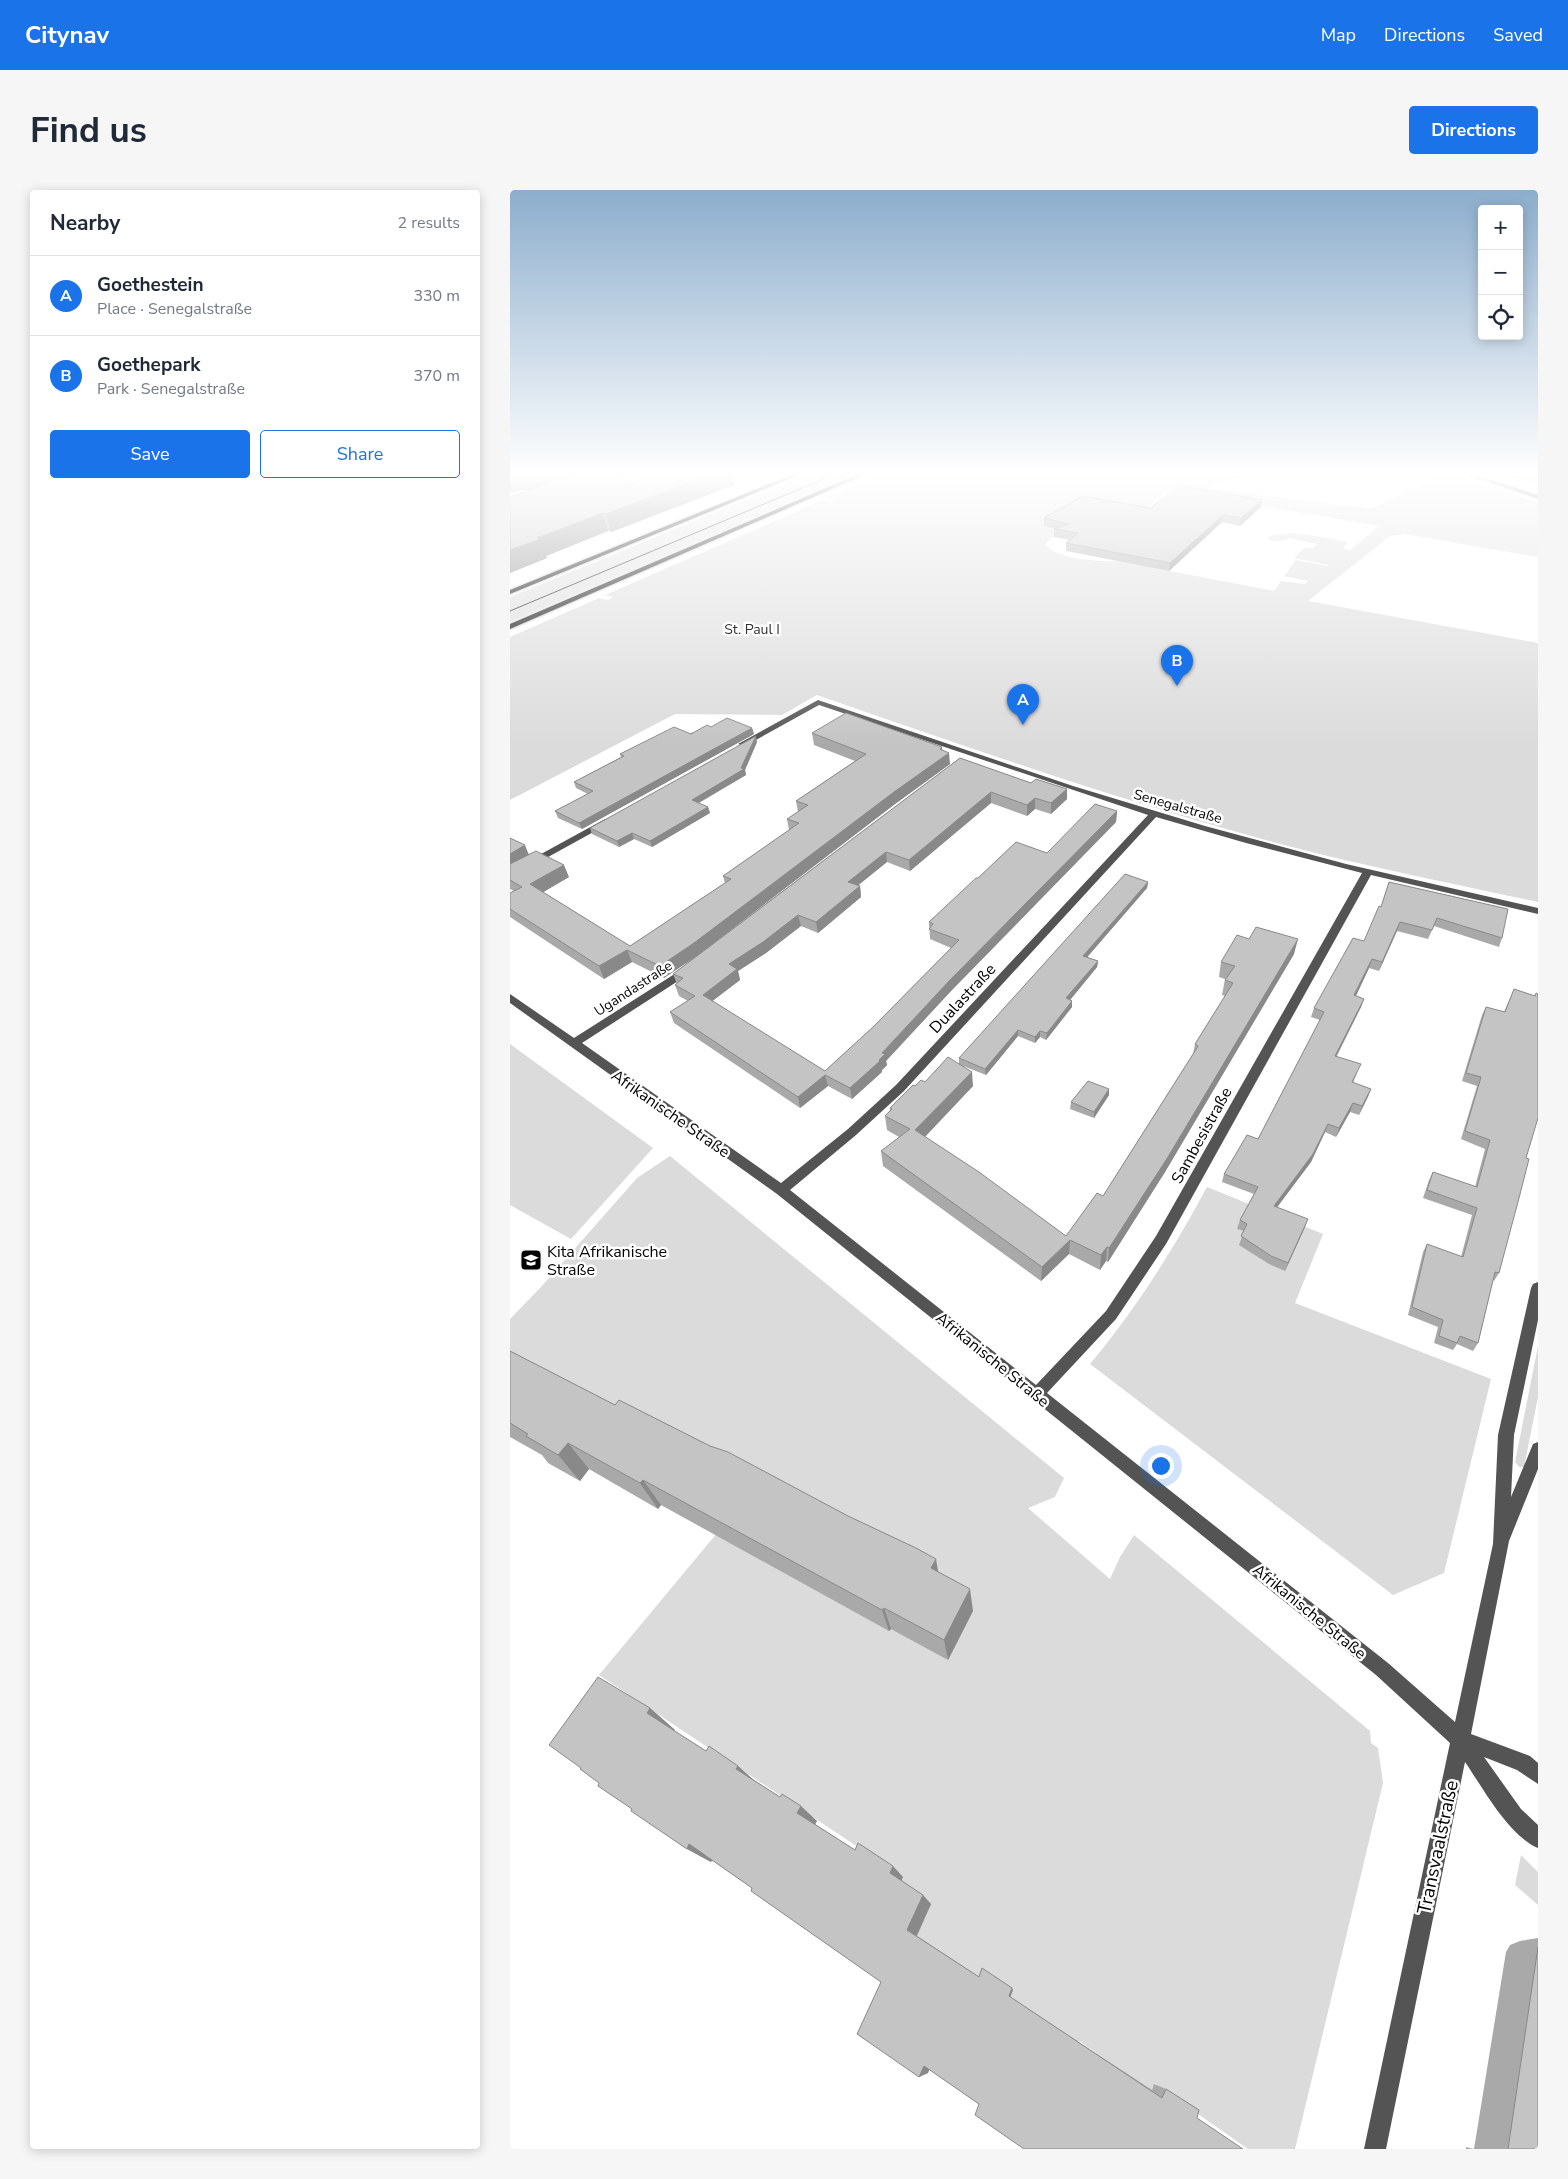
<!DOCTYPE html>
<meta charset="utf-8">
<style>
:root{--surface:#fff;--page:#f6f6f7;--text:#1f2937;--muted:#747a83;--line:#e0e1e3;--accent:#1a73e8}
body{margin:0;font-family:"Nunito Sans",sans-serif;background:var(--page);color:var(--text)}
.controls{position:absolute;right:15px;top:15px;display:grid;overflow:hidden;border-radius:5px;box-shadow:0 2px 12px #0003}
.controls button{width:45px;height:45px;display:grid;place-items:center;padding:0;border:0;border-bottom:1px solid var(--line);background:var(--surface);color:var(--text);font:25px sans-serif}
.you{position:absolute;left:650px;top:1275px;width:18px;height:18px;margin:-12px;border:4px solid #fff;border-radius:50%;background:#1a73e8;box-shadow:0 0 0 8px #1a73e833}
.badge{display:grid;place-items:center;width:32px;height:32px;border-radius:50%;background:var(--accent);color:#fff;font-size:16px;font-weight:700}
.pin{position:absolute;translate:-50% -41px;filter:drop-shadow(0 1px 2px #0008)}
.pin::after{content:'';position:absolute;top:26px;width:18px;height:15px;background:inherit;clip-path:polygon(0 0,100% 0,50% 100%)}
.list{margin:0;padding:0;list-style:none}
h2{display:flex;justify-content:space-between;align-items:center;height:65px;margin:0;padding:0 20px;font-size:21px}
h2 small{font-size:16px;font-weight:400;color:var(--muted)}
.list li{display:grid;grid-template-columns:32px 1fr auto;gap:15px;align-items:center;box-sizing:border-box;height:80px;padding:0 20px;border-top:1px solid var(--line)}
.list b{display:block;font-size:19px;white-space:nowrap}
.list p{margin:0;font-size:16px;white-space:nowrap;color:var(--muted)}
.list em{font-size:16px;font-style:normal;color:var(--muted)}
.actions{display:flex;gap:10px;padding:15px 20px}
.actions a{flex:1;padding:11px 0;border:1px solid var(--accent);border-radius:5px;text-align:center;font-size:18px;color:var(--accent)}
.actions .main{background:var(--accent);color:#fff}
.icon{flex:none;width:28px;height:28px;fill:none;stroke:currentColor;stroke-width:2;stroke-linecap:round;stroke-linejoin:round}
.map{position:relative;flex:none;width:1028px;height:1959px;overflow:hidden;border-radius:5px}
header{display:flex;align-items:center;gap:30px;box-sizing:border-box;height:70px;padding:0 25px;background:var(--accent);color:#fff}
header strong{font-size:24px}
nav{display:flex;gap:28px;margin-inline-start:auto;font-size:18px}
.intro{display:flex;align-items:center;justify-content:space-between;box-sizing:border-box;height:120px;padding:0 30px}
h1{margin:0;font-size:35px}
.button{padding:12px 22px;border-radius:5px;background:var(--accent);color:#fff;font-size:18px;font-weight:700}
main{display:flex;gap:30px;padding:0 30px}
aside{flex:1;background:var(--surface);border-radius:5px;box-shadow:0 2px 12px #0003}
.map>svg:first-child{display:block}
.green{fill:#dbdbdb;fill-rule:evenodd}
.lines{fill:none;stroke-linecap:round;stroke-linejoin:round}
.major-casing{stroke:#dbdbdb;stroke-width:3}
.minor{fill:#545454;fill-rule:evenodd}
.major{fill:#000;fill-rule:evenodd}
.tram{stroke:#000;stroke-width:1}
.wall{fill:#a9a9a9}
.shaded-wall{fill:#898989}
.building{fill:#c4c4c4;stroke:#898989}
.labels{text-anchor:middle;stroke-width:5;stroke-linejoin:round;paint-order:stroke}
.far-park-label{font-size:14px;fill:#323232;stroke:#fff}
.far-street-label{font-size:14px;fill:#000;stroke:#fff}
.street-label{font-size:16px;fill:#000;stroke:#fff}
.poi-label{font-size:16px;fill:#000;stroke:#fff;text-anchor:start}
.near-street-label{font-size:19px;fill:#000;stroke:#fff}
</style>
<header>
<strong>Citynav</strong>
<nav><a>Map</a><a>Directions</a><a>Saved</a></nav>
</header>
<div class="intro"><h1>Find us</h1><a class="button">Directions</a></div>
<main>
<aside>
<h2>Nearby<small>2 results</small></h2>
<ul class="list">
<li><span class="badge">A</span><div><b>Goethestein</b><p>Place · Senegalstraße</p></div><em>330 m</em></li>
<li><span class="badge">B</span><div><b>Goethepark</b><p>Park · Senegalstraße</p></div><em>370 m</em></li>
</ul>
<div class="actions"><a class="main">Save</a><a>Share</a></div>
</aside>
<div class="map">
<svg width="1028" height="1959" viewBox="0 0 1028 1959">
<rect width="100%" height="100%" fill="#fff"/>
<!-- green -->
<path class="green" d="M303 282H350L0 432V407Z
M377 282H746L696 298 860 319 916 294 928 284 925 282H935L1028 313V367L895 344 880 346 798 411 1028 453V712C936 692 843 674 752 649 602 608 454 556 307 505L272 525 165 524 0 610V447L89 408C95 410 98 411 103 407L95 405 313 310 320 312 325 310 318 308ZM653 301H662L870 336 840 360 833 358 838 352C814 348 785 339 760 346L758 348 759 350C768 352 771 352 779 348L807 354 803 358H794L784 368 819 375 818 376 786 370 774 386 798 391 795 394 771 391 764 401 607 371C590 372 544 369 535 354L542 348 572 335 630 324 651 306Z
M987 282H1028V295Z
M0 854 143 958 61 1049 0 1015Z
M160 966 554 1288 545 1307 518 1318 600 1389 610 1367 624 1345 860 1541 861 1553 868 1558 873 1593 785 1959H738L645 1894 641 1901 569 1851 568 1854 473 1791 404 1752 390 1694 393 1687 89 1485 212 1337 0 1168V1129L31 1097 127 988Z
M697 997 813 1044 785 1113 981 1189 934 1383 883 1405 580 1174C626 1119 663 1060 697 997Z
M1028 1156V1207L1014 1277H1009L1005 1272Z
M1011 1665 1028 1682V1715L1005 1695Z"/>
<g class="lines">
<!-- major casing -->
<g class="major-casing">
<path id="major" d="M288 282H296L0 404V400Z
M353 282H361L0 439V434Z"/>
</g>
<!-- minor -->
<path class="minor" d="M948 282H957L1028 305V309Z
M308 510 563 596 695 636 836 674 1028 718V724L861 685 656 1054 606 1129 537 1203 878 1473 945 1532 983 1354 988 1245 1021 1098 1023 1094 1028 1092V1130L1004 1245 1001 1307 1023 1254 1028 1252V1279L999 1351 961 1544 1020 1566 1028 1573V1594L1007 1580 974 1567 1011 1619 1028 1635V1658C998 1645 973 1598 955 1572L876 1959H854L940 1553 866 1485 267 1004 0 813V804L64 848 174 778H182L183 780 182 782 72 853 271 993 338 939 386 895 638 625 309 515 235 556 228 554ZM646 627 736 653 852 683 646 1046 596 1121 526 1195 280 1000 346 945 394 901Z
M95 629 99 632 98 634 0 688V681Z"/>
<!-- major -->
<use href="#major" class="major"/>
<!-- tram -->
<path class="tram" d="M0 421 330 282"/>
</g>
<!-- wall -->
<path class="wall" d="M0 282H92L88 284 122 293 152 282H221L224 295 101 342 98 341 36 366 37 368 0 383 22 299 0 302Z
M751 317 730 336 712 332 659 381 556 361V353L560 350 544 347V339H546L534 336V328L640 318Z
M201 537 242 538 244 544 72 639 48 628 45 621 78 604 66 598 64 592 111 567 110 564Z
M302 543 433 560 440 574 385 614 210 748 450 568 521 593 557 599V609L541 624 525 619 517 626 481 613 400 681 377 672 348 695 350 696 351 707 308 743 291 736 256 763 228 781 230 790 202 811 315 881 363 837 441 758 420 749 419 732 468 688 537 663 607 621 606 632 441 801 376 871 377 875 372 880V882L342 909 318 896 290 918 164 833 160 822 178 811 169 806 165 795 167 794 163 784 182 769 154 788 122 772 94 789 0 727V703L4 701 0 699V648L19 664 59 687 33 702 120 756 215 693 213 686 279 640 277 629 288 622 286 611 345 571 304 555Z
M247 552 235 580 236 585 189 613 198 617 200 623 142 657 124 649 109 657 82 644 80 638Z
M638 692 637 698 577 767 588 771 587 777 560 810 562 811V817L536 850 530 847 525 853 508 846 476 885 453 876 463 896 415 947 556 1046 593 1006 683 864 685 854 715 806 712 805 715 789 709 787 711 772 784 764 655 982 598 1072 596 1071 590 1080 559 1064 531 1091 373 976 371 961 389 947 377 940 375 926 380 920V918L405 896 415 892 449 874V868Z
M879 692 992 748 989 757 924 736 918 749 887 741 869 781 859 778 846 806 854 809 851 817 827 866 847 883 843 893 861 899 849 925 840 922 826 947 815 942 801 972 767 1017 795 1037 775 1081 759 1074 729 1055 734 1041 727 1039 730 1030 744 1004 712 992 714 984 748 949 810 830 801 827 804 818 854 751 871 717Z
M1004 799 1024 806 1026 803 1016 968 989 1083 984 1091 983 1090 968 1153 963 1161 947 1154 943 1160 924 1153 928 1137 898 1125 913 1062 917 1054 951 1067 962 1025 913 1008 919 990 923 982 965 997 975 959 951 949 967 896 952 891 972 825 976 817 994 822Z
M599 899V905L584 928 560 919 561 912Z
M0 1161 429 1382 463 1421 438 1470 381 1439 379 1441 151 1315 148 1319 79 1279 70 1291 38 1273 32 1265 0 1247Z
M140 1518 165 1540 164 1541 196 1561 228 1576 244 1590 307 1631 305 1634 345 1660 393 1687 391 1690 421 1714 407 1746 469 1787 503 1800 500 1807 642 1900 644 1894 656 1899 689 1920 469 1914 419 1879 418 1883 409 1887 371 1792 242 1698 202 1670 201 1672 177 1659 122 1619Z
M1028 1748V1959H964L996 1762 1000 1755 1010 1751Z
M956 1957 964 1959H956Z"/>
<!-- shaded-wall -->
<path class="shaded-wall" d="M9 282H92L55 295 0 302V283Z
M207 282H221L224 295 101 342 96 324Z
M752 310 751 317 730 336 731 328Z
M93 323 98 341 36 366 37 368 0 383V360L27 348Z
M713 325 712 332 659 381 660 373Z
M242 538 244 544 72 639 69 633Z
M246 546 247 552 235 580 236 585 183 616 182 610 231 578Z
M432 557 433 567 439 563 440 574 385 614 188 765 154 788 150 776Z
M557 599V609L541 624V613Z
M481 602V613L400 681 399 670Z
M525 608V619L517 626V615Z
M198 617 200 623 142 657 140 651Z
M607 621 606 632 441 801 376 871 377 875 372 880V882L342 909 340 898 440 790Z
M122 643 124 649 109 657 107 651Z
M15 655 20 668 0 679V664Z
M376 662 377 672 340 702 338 692Z
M54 675 59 687 25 707 20 694Z
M638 692 637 698 573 772V766Z
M350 696 351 707 308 743 306 732Z
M288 725 291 736 256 763 228 781 230 790 196 816 193 805 219 774Z
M890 732 887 741 869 781 872 772Z
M788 749 784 764 655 982 598 1072 599 1058Z
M117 760 122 772 94 789 89 776Z
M862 769 859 778 842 814 844 805Z
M588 771 587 777 556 815V808Z
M854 809 851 817 822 874 825 866Z
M562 811V817L536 850 537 843Z
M508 840V846L476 885 475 879Z
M530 841V847L525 853V847Z
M462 882 463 896 407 955 405 940Z
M315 885 318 896 290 918 288 907Z
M599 899V905L584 928V922Z
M861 899 858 907 849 925 852 916Z
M843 913 840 922 826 947 829 938Z
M818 934 815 942 801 972 762 1024 764 1016Z
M798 1029 795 1037 775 1081 778 1073Z
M560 1050 559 1064 531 1091 532 1077Z
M597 1057 596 1071 590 1080 591 1065Z
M58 1253 79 1279 70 1291 48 1265Z
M133 1290 151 1315 148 1319 130 1293Z
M426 1369 430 1392 421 1378Z
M460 1399 463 1421 438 1470 434 1450Z
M374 1418 381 1439 379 1441 372 1420Z
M140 1518 165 1540 162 1544 137 1523Z
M228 1576 248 1594 226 1579Z
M291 1616 307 1631 303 1638 287 1623Z
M179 1654 204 1667 201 1672 177 1659Z
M383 1676 393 1687 390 1694 380 1683Z
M413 1705 421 1714 406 1747 397 1740Z
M502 1798 503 1800 500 1808 499 1806Z
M422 1872 418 1883 409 1887 414 1876Z"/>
<!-- building -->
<path class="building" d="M71 282H81L122 293 152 282H207L96 324 93 323 27 348 31 349 0 360V307Z
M670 296 752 310 731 328 713 325 660 373 556 353 568 343 544 339 558 334 534 328 573 306 640 318Z
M336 523 432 557 430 559 439 563 384 602 184 753 150 776 117 760 89 776 0 719V703L12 697 0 690V674L26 661 54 675 20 694 120 756 221 689 213 686 289 633 277 629 298 615 286 611 356 564 302 543Z
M217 528 242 538 69 633 45 621 83 601 64 592 114 566 110 564 164 537 181 544 197 535 201 537Z
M246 546 231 578 234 579 182 610 198 617 140 651 122 643 107 651 80 638Z
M450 568 521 593 526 589 557 599 541 613 525 608 517 615 481 602 399 670 376 662 338 692 350 696 306 732 288 725 253 752 219 774 227 779 193 805 315 881 363 837 449 750 419 739 423 734 419 732 466 688H468L506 652 537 663 585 614 607 621 440 790 372 863 375 864 369 870 370 871 340 898 315 885 288 907 160 822 185 806 165 795 173 788 163 784Z
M0 648 15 655 0 664Z
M615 684 638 692 573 766 588 771 556 808 562 811 537 843 530 841 525 847 508 840 475 879 449 868Z
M879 692 998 719 992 748 927 728 922 740 890 732 872 772 862 769 844 805 854 809 825 866 851 874 842 892 861 899 852 916 843 913 829 938 818 934 803 964 764 1016 798 1029 778 1073 761 1066 731 1046 737 1034 730 1030 748 997 714 984 737 945 748 949 814 822 804 818 843 748 854 751 869 716 871 717Z
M746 737 788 749 658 967 599 1058 597 1057 591 1065 560 1050 532 1077 371 961 400 939 375 926 382 919 380 918 403 895 405 896 411 890 415 892 438 867 462 882 405 940 469 982 556 1046 587 1003 593 1006 685 861 688 856 685 854 723 793 715 790 725 776 711 772 727 745 739 749Z
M1004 799 1025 806 1026 803 1028 804V928L1016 968 1019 969 1009 1008 989 1083 985 1082 968 1153 950 1146 947 1153 929 1146 933 1130 902 1117 917 1054 953 1067 967 1018 917 1000 923 982 967 997 980 950 955 941 971 887 956 883 976 817 995 822Z
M578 891 599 899 584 922 561 912Z
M0 1161 105 1215 109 1210 200 1256 218 1262 338 1326 406 1358 426 1369 421 1378 460 1399 434 1450 374 1418 372 1420 133 1290 130 1293 58 1253 48 1265 16 1246 18 1244 0 1233Z
M88 1487 140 1518 137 1523 171 1545 196 1561 199 1556 228 1576 226 1579 270 1607 272 1604 291 1616 287 1623 345 1660 348 1653 383 1676 380 1683 413 1705 397 1740 469 1787 472 1778 502 1798 499 1806 652 1908 656 1899 689 1920 687 1928 733 1959H514L465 1925 469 1914 414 1876 409 1887 347 1844 371 1792 241 1701 242 1698 179 1654 177 1659 121 1621 122 1619 88 1596 89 1593 70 1579 71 1578 39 1555Z
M1028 1757V1959H998Z"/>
<!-- sky -->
<linearGradient id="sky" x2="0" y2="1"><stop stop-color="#8cadcc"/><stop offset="0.51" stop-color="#fff"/><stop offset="1" stop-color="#fff" stop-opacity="0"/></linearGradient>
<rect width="1028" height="556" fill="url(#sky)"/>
<!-- icons -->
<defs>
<g id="school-square" transform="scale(1.125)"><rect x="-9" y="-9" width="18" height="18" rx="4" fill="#000" stroke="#fff"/><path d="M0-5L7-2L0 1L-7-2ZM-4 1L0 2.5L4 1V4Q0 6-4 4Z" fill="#fff"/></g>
</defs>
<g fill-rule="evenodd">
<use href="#school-square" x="21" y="1070"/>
</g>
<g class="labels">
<!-- far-park labels -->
<g class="far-park-label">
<text x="242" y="444">St. Paul I</text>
</g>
<!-- far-street labels -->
<g class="far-street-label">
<text transform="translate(668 616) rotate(16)" y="5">Senegalstraße</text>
<text transform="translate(123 798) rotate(-33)" y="5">Ugandastraße</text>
</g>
<!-- street labels -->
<g class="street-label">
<text transform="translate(452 808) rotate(-47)" y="6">Dualastraße</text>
<text transform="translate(161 923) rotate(35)" y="6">Afrikanische Straße</text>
<text transform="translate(691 945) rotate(-61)" y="6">Sambesistraße</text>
<text transform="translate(483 1169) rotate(39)" y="6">Afrikanische Straße</text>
<text transform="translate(800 1421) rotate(39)" y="6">Afrikanische Straße</text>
</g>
<!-- poi labels -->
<g class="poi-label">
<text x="37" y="1067">Kita Afrikanische<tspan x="37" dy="18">Straße</tspan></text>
</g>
<!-- near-street labels -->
<g class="near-street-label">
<text transform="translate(927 1657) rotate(-78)" y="7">Transvaalstraße</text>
</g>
</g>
</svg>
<div class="controls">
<button>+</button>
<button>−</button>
<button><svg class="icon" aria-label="locate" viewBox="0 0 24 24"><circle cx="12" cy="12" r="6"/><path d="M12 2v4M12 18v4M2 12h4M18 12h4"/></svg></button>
</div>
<div class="you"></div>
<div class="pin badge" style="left:513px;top:535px">A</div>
<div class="pin badge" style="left:667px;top:496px">B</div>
</div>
</main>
